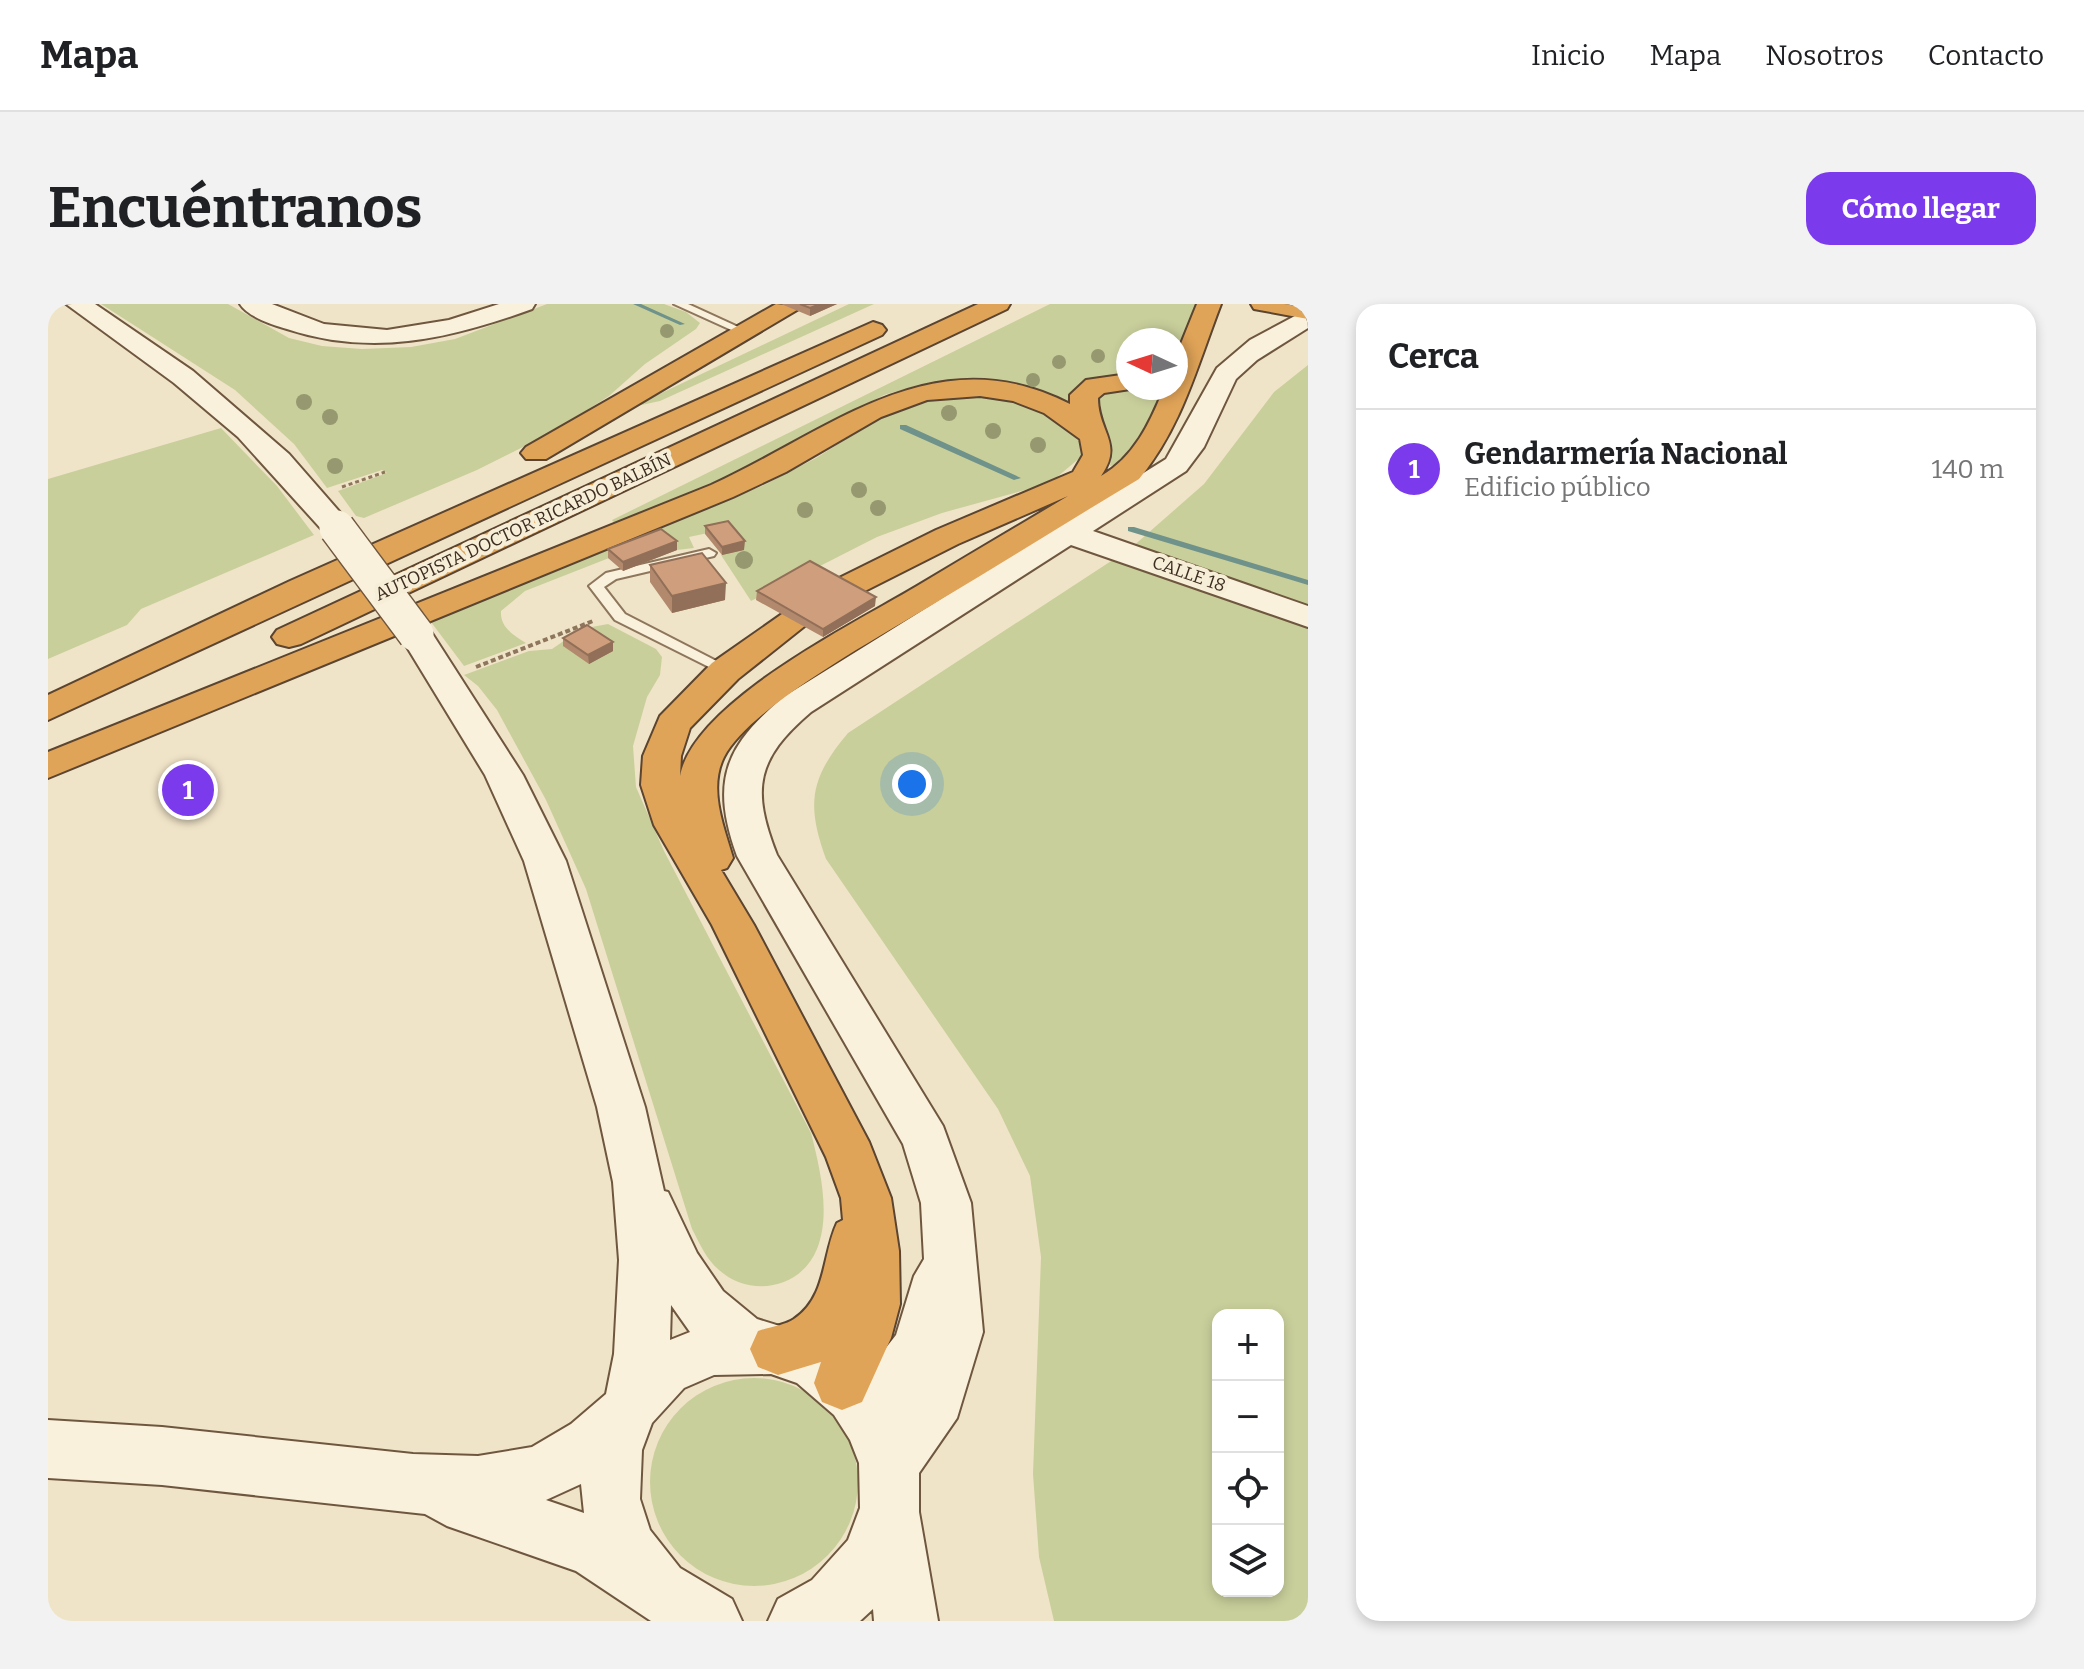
<!DOCTYPE html>
<html lang="es">
<meta charset="utf-8">
<style>
:root{--surface:#fff;--page:#f2f2f2;--text:#202124;--muted:#757577;--line:#e0e0e0;--accent:#7c3aed}
body{margin:0;font-family:Bitter,serif;background:var(--page);color:var(--text)}
.controls{position:absolute;right:24px;bottom:24px;display:grid;overflow:hidden;border-radius:16px;box-shadow:0 4px 12px #0003}
.controls button{width:72px;height:72px;display:grid;place-items:center;padding:0;border:0;border-bottom:2px solid var(--line);background:var(--surface);color:var(--text);font:40px sans-serif}
.compass{position:absolute;left:1068px;top:24px;width:72px;height:72px;border-radius:50%;background:var(--surface);box-shadow:0 4px 12px #0003;rotate:274deg}
.you{position:absolute;left:864px;top:480px;width:28px;height:28px;margin:-20px;border:6px solid #fff;border-radius:50%;background:#1a73e8;box-shadow:0 0 0 12px #1a73e833}
.badge{display:grid;place-items:center;width:52px;height:52px;border-radius:50%;background:var(--accent);color:#fff;font-size:26px;font-weight:700}
.pin{position:absolute;translate:-50% -50%;border:4px solid #fff;box-shadow:0 2px 8px #0006}
.list{margin:0;padding:0;list-style:none}
h2{display:flex;justify-content:space-between;align-items:center;height:104px;margin:0;padding:0 32px;font-size:34px}
h2 small{font-size:26px;font-weight:400;color:var(--muted)}
.list li{display:grid;grid-template-columns:52px 1fr auto;gap:24px;align-items:center;box-sizing:border-box;height:120px;padding:0 32px;border-top:2px solid var(--line)}
.list b{display:block;font-size:30px;white-space:nowrap}
.list p{margin:0;font-size:26px;white-space:nowrap;color:var(--muted)}
.list em{font-size:26px;font-style:normal;color:var(--muted)}
.icon{flex:none;width:44px;height:44px;fill:none;stroke:currentColor;stroke-width:2;stroke-linecap:round;stroke-linejoin:round}
.map{position:relative;flex:none;width:1260px;height:1317px;overflow:hidden;border-radius:24px}
header{display:flex;align-items:center;gap:48px;box-sizing:border-box;height:112px;padding:0 40px;background:var(--surface);border-bottom:2px solid var(--line)}
header strong{font-size:38px}
nav{display:flex;gap:44px;margin-inline-start:auto;font-size:28px}
.intro{display:flex;align-items:center;justify-content:space-between;box-sizing:border-box;height:192px;padding:0 48px}
h1{margin:0;font-size:56px}
.button{padding:20px 36px;border-radius:24px;background:var(--accent);color:#fff;font-size:28px;font-weight:700}
main{display:flex;gap:48px;padding:0 48px}
aside{flex:1;background:var(--surface);border-radius:24px;box-shadow:0 4px 12px #0003}
.map>svg:first-child{display:block}
.green{fill:#c9cf9b;fill-rule:evenodd}
.lines{fill:none;stroke-linecap:round;stroke-linejoin:round}
.stream{fill:#6f938a;fill-rule:evenodd}
.lane-casing{stroke:#8d765c;stroke-width:4}
.secondary-casing{stroke:#6f573f;stroke-width:4}
.highway-casing{stroke:#5b4430;stroke-width:4}
.path-far1{stroke:#8d765c;stroke-width:3;stroke-dasharray:4 3;stroke-linecap:butt}
.path{stroke:#8d765c;stroke-width:4;stroke-dasharray:5 3;stroke-linecap:butt}
.lane{fill:#faf1dc;fill-rule:evenodd}
.secondary{fill:#faf1dc;fill-rule:evenodd}
.highway{fill:#e0a458;fill-rule:evenodd}
.secondary-bridge-far1-casing{stroke:#6f573f;stroke-width:31;stroke-linecap:butt}
.secondary-bridge-casing{stroke:#6f573f;stroke-width:38;stroke-linecap:butt}
.secondary-bridge-far1{stroke:#faf1dc;stroke-width:28}
.secondary-bridge{stroke:#faf1dc;stroke-width:35}
.tree{fill:#96986f}
.wall{fill:#b2896c}
.shaded-wall{fill:#916f58}
.building{fill:#cf9f7d;stroke:#916f58;stroke-width:2}
.labels{text-anchor:middle;stroke-width:8;stroke-linejoin:round;paint-order:stroke}
.far-street-label{font-size:18px;fill:#3d2e20;stroke:#f7eed8}
</style>
<header>
<strong>Mapa</strong>
<nav><a>Inicio</a><a>Mapa</a><a>Nosotros</a><a>Contacto</a></nav>
</header>
<div class="intro"><h1>Encuéntranos</h1><a class="button">Cómo llegar</a></div>
<main>
<div class="map">
<svg width="1260" height="1317" viewBox="0 0 1260 1317">
<rect width="100%" height="100%" fill="#f0e4c8"/>
<!-- green -->
<path class="green" d="M53 0H180L241 34 274 42 314 45 363 43 407 35 499 0H616L638 8 652 19 648 25 597 60 561 92 505 128 429 166 316 214 308 212 290 187 339 169 334 166 279 184 246 140 187 86Z
M801 0H826L612 97 584 103Z
M1002 0H1152L1128 56V36H1080V74L1026 105C953 85 911 67 836 91L669 181 567 220 564 216Z
M1260 61V1317H1006L991 1253 985 1170 993 953 982 872 950 805 778 555C758 500 762 474 800 429L1083 244 1156 180 1226 88ZM1170 1011H1230V1287H1170Z
M1080 84H1105L1114 91C1105 113 1089 159 1062 162L1064 144 1043 90Z
M924 87C954 94 1040 110 1034 152L1002 179 894 209 829 233 703 297 673 251 696 246 679 225 641 233 646 244 629 246 612 234 477 287 453 307C452 323 465 331 478 339L416 362 380 314 714 182 768 154 854 100Z
M173 124 229 182 266 231 93 305 79 321 0 355V175Z
M560 320 608 345 614 353 612 371 599 393 585 442 588 483 616 547 763 829C772 864 783 910 769 945 753 985 702 994 671 966 658 955 652 940 644 925L538 585 498 496 449 406 430 382 416 371 481 347 504 345 533 325Z
M602 1178a104 104 0 1 1 208 0a104 104 0 1 1-208 0Z"/>
<g class="lines">
<!-- stream -->
<path class="stream" d="M585 0H593L637 20 632 21Z
M852 121H858L973 174 966 176 852 125Z
M1080 223H1086L1260 276V281L1080 227Z"/>
<!-- lane casing -->
<g class="lane-casing">
<path id="lane" d="M626 0H640L699 27 690 29Z
M661 245 668 249 666 252 568 275 556 283 577 310 682 364 684 367 677 371 567 316 541 282 558 269Z"/>
</g>
<!-- secondary casing -->
<g class="secondary-casing">
<path id="secondary" d="M18 0H47L145 67 241 150 303 221 298 228H276L190 133 126 79Z
M192 0H224L276 20 339 26 401 16 451 0H487L484 5C402 35 324 53 239 25 225 21 200 13 192 0Z
M1260 5V24L1209 56 1188 75 1156 143 1138 167 1045 227 1260 302V323L1023 241 763 408C708 455 703 485 729 551L895 822 923 899 935 1028 909 1114 871 1169V1208L890 1317H826L825 1305 812 1317H720L730 1295 764 1276 800 1236 812 1204 811 1159 802 1136 786 1111 749 1079 723 1070 666 1071 636 1084 604 1119 594 1146 592 1195 602 1226 632 1264 684 1295 694 1317H603L528 1267 399 1222 377 1210 114 1181 0 1174V1116L114 1123 365 1150 430 1152 484 1143 523 1120 558 1090 566 1050 571 956 565 878 549 803 476 557 437 471 351 330 356 323 368 320 380 323 475 471 518 557 597 803 616 887 620 888 649 949 675 987 709 1015 777 1036 816 1062 822 1064 848 1031 866 972 876 955 873 899 855 840 689 552C662 477 677 441 737 392L1118 155 1169 64 1202 36ZM623 1001 642 1028 622 1036ZM533 1180 536 1209 498 1196Z"/>
</g>
<!-- highway casing -->
<g class="highway-casing">
<path id="highway" d="M728 0 754 3 498 155H478L473 149 478 143Z
M930 0H962L959 5 253 340 241 343 229 340 224 333 229 326Z
M1149 0H1173C1149 62 1134 123 1091 175 1024 215 959 256 892 296 839 329 703 401 676 453 660 485 676 523 685 554L679 564 673 566 706 621 821 838 843 894 851 947 852 1000 843 1034 814 1098 794 1106 774 1098 766 1079 773 1058 730 1071 710 1063 702 1045 710 1027C721 1023 738 1021 746 1015 779 993 774 951 789 919L795 916 793 894 778 853 664 621 606 521 593 481 595 452 612 412 664 359 734 310 746 307 758 310 763 317 690 375 642 424 633 452 632 472C646 398 807 319 869 282 919 252 970 222 1020 192L910 240 807 292 795 295 783 292 778 285 783 278 888 226 1025 168 1035 151 1032 135 996 109 965 97 932 92 879 96 833 113 738 168 685 193 0 474V448L663 181C782 127 886 30 1022 100V91L1038 76 1080 70V84H1089L1056 89 1050 94C1050 128 1076 139 1053 172 1086 153 1102 119 1116 84H1128V52Z
M1203 0H1260V15L1206 5Z
M825 18 834 21 838 26 834 31 0 416V391L242 277Z"/>
</g>
<!-- path-far1 -->
<path class="path-far1" d="M294 183 337 168"/>
<!-- path -->
<path class="path" d="M428 363 545 317"/>
<!-- lane -->
<use href="#lane" class="lane"/>
<!-- secondary -->
<use href="#secondary" class="secondary"/>
<!-- highway -->
<use href="#highway" class="highway"/>
<!-- secondary-bridge-far1 casing -->
<g class="secondary-bridge-far1-casing">
<path id="secondary-bridge-far1" d="M287 221 291 226"/>
</g>
<!-- secondary-bridge casing -->
<g class="secondary-bridge-casing">
<path id="secondary-bridge" d="M289 224 368 330"/>
</g>
<!-- secondary-bridge-far1 -->
<use href="#secondary-bridge-far1" class="secondary-bridge-far1"/>
<!-- secondary-bridge -->
<use href="#secondary-bridge" class="secondary-bridge"/>
</g>
<!-- trees -->
<g class="tree">
<circle cx="619" cy="27" r="7"/>
<circle cx="1050" cy="52" r="7"/>
<circle cx="1011" cy="58" r="7"/>
<circle cx="985" cy="76" r="7"/>
<circle cx="256" cy="98" r="8"/>
<circle cx="901" cy="109" r="8"/>
<circle cx="282" cy="113" r="8"/>
<circle cx="945" cy="127" r="8"/>
<circle cx="990" cy="141" r="8"/>
<circle cx="287" cy="162" r="8"/>
<circle cx="811" cy="186" r="8"/>
<circle cx="830" cy="204" r="8"/>
<circle cx="757" cy="206" r="8"/>
<circle cx="696" cy="256" r="9"/>
</g>
<!-- wall -->
<path class="wall" d="M733 0H789L762 12Z
M657 222 696 246 674 251 657 230Z
M560 245 629 246 575 267 560 254Z
M602 261 677 296 624 309 602 278Z
M709 287 827 302 775 333 708 296Z
M515 334 565 347 541 360 515 342Z"/>
<!-- shaded-wall -->
<path class="shaded-wall" d="M772 0H789L762 12V4Z
M629 237V246L575 267V258Z
M697 237 696 246 674 251V243Z
M678 279 677 296 624 309V292Z
M828 293 827 302 775 333V325Z
M565 338V347L541 360 540 351Z"/>
<!-- building -->
<path class="building" d="M752 0H772L762 4Z
M680 217 697 237 674 243 657 222Z
M613 225 629 237 575 258 560 245Z
M654 249 678 279 624 292 602 261Z
M762 257 828 293 775 325 709 287Z
M539 321 565 338 540 351 515 334Z"/>
<g class="labels">
<!-- far-street labels -->
<g class="far-street-label">
<text transform="translate(475 223) rotate(-25)" y="6">AUTOPISTA DOCTOR RICARDO BALBÍN</text>
<text transform="translate(1141 270) rotate(19)" y="6">CALLE 18</text>
</g>
</g>
</svg>
<div class="controls">
<button>+</button>
<button>−</button>
<button><svg class="icon" aria-label="locate" viewBox="0 0 24 24"><circle cx="12" cy="12" r="6"/><path d="M12 2v4M12 18v4M2 12h4M18 12h4"/></svg></button>
<button><svg class="icon" aria-label="layers" viewBox="0 0 24 24"><path d="M12 4l9 5-9 5-9-5zM3 14l9 5 9-5"/></svg></button>
</div>
<svg class="compass" viewBox="-18 -18 36 36"><path d="M0-13l5 13h-10z" fill="#e53935"/><path d="M0 13l5-13h-10z" fill="#757577"/></svg>
<div class="you"></div>
<div class="pin badge" style="left:140px;top:486px">1</div>
</div>
<aside>
<h2>Cerca<small></small></h2>
<ul class="list">
<li><span class="badge">1</span><div><b>Gendarmería Nacional</b><p>Edificio público</p></div><em>140 m</em></li>
</ul>
</aside>
</main>
